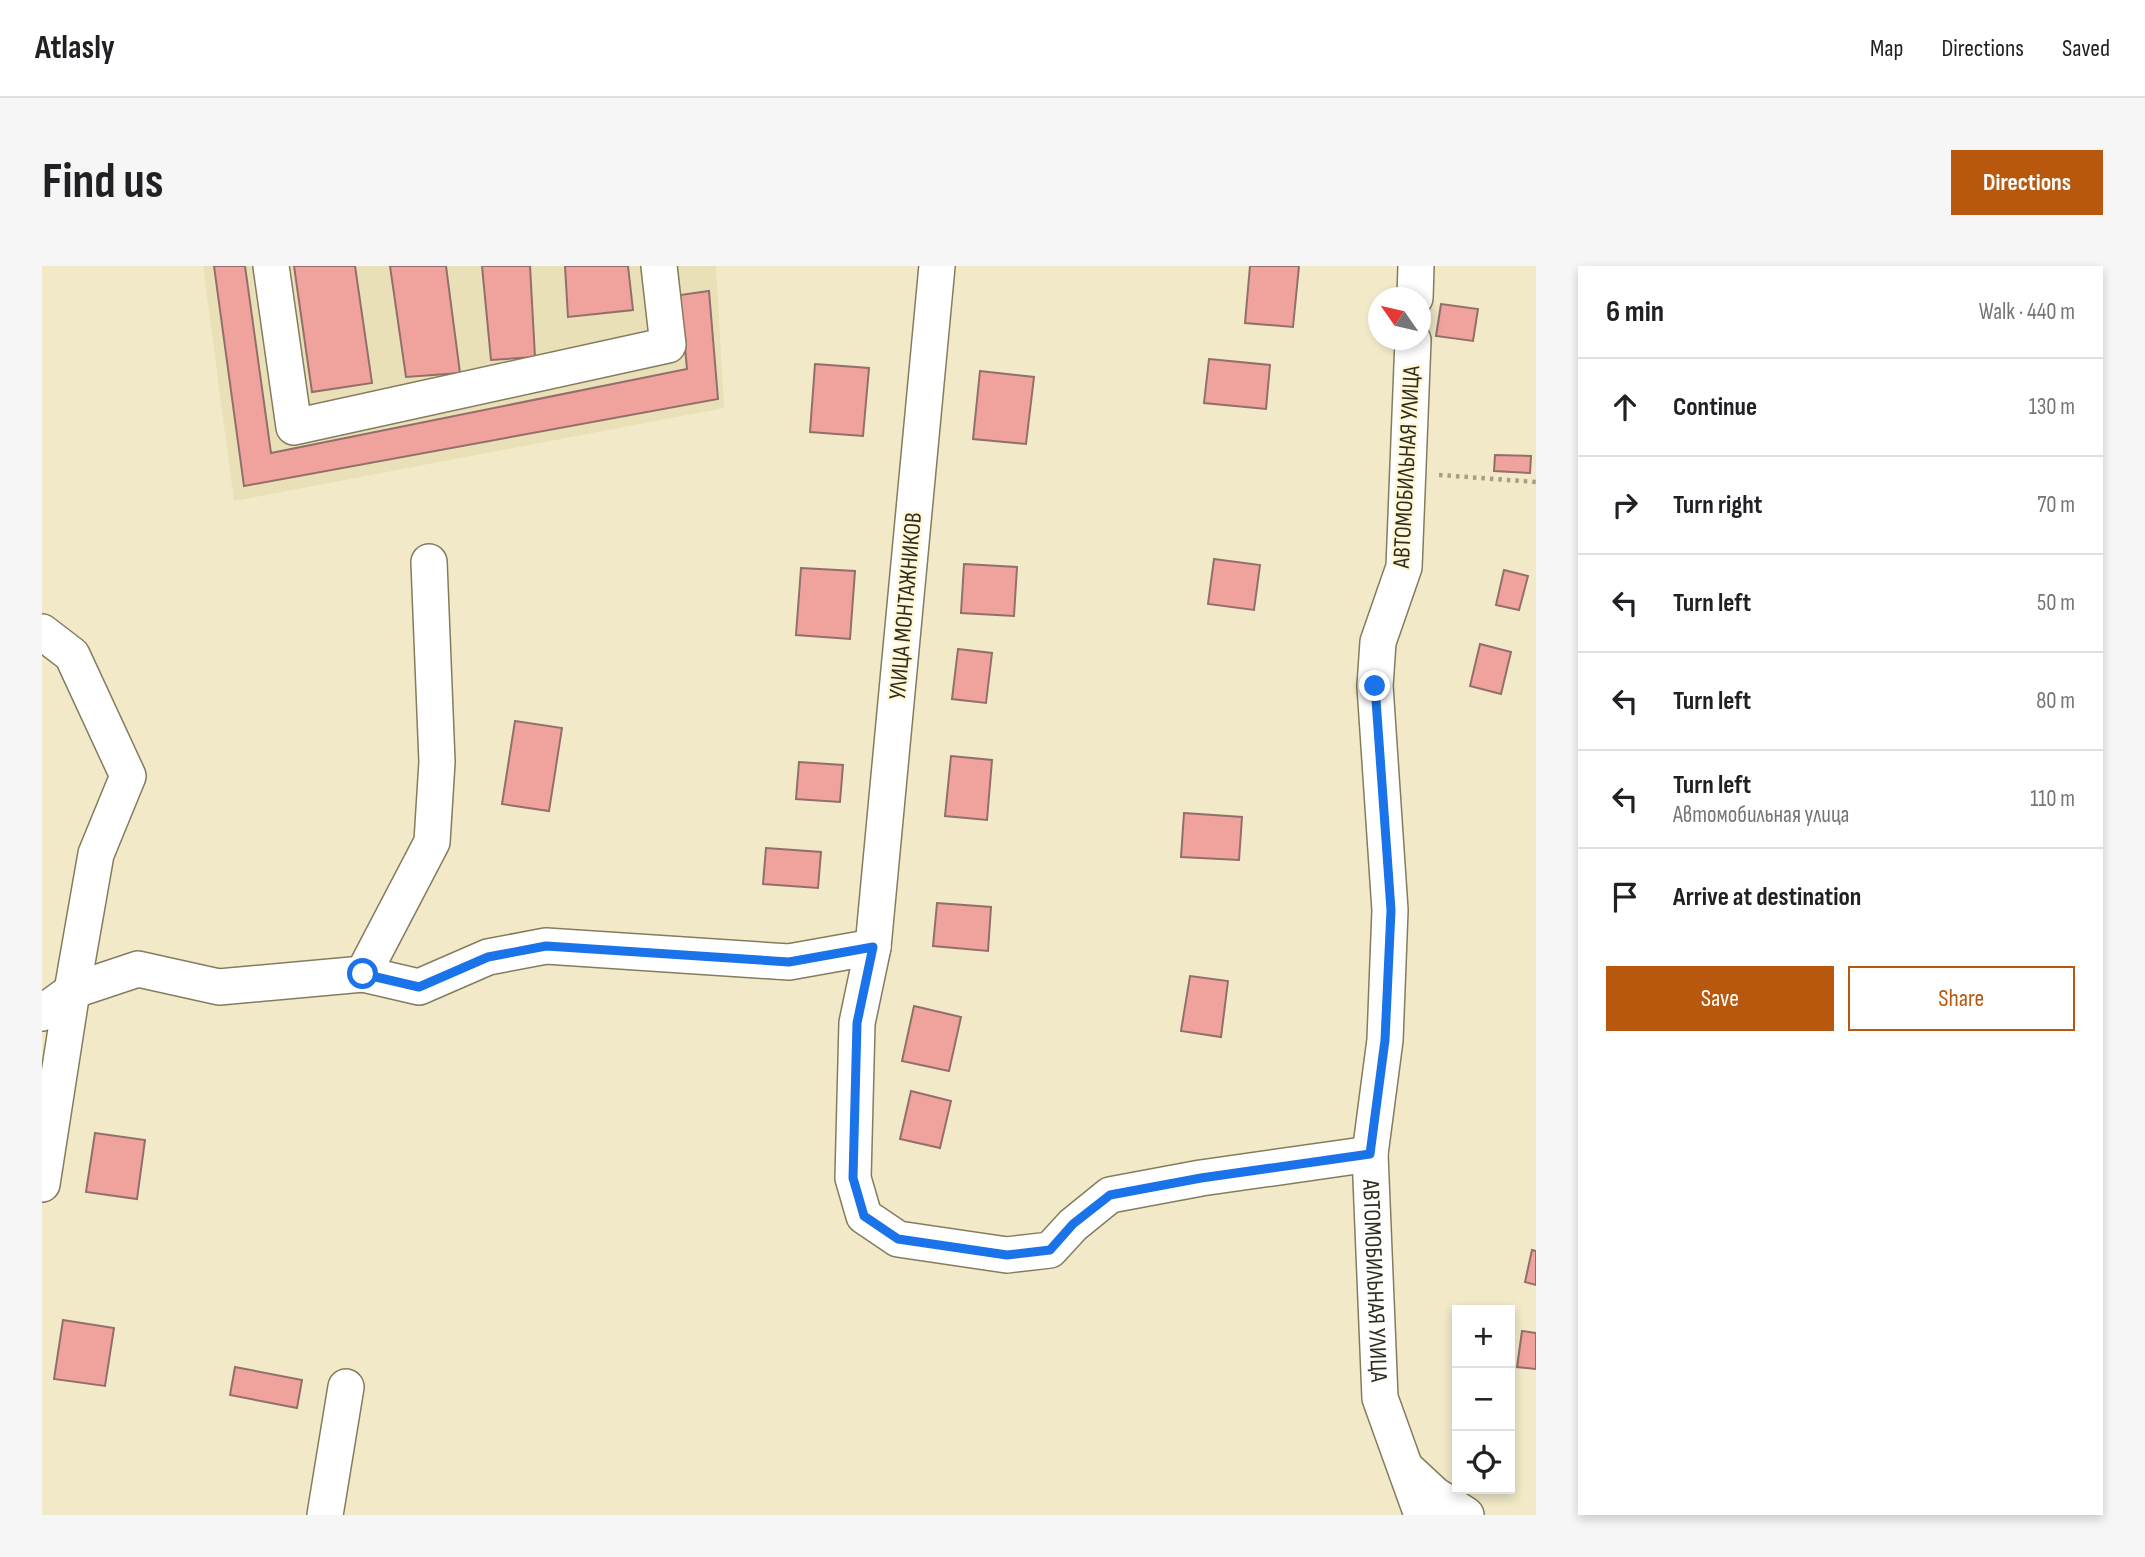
<!DOCTYPE html>
<meta charset="utf-8">
<style>
:root{--surface:#fff;--page:#f6f6f6;--text:#202124;--muted:#757577;--line:#e0e0e0;--accent:#b7580e}
body{margin:0;font-family:"Sofia Sans Condensed",sans-serif;background:var(--page);color:var(--text)}
.controls{position:absolute;right:21px;bottom:21px;display:grid;overflow:hidden;border-radius:0px;box-shadow:0 4px 10px #0003}
.controls button{width:63px;height:63px;display:grid;place-items:center;padding:0;border:0;border-bottom:2px solid var(--line);background:var(--surface);color:var(--text);font:35px sans-serif}
.compass{position:absolute;left:1326px;top:21px;width:63px;height:63px;border-radius:50%;background:var(--surface);box-shadow:0 4px 10px #0003;rotate:304deg}
.stop{position:absolute;width:21px;height:21px;margin:-16px;border:5px solid #1a73e8;border-radius:50%;background:#fff}
.stop.end{background:#1a73e8;border-color:#fff;box-shadow:0 2px 7px #0008}
.list{margin:0;padding:0;list-style:none}
h2{display:flex;justify-content:space-between;align-items:center;height:91px;margin:0;padding:0 28px;font-size:30px}
h2 small{font-size:23px;font-weight:400;color:var(--muted)}
.list li{display:grid;grid-template-columns:46px 1fr auto;gap:21px;align-items:center;box-sizing:border-box;height:98px;padding:0 28px;border-top:2px solid var(--line)}
.list b{display:block;font-size:26px;white-space:nowrap}
.list p{margin:0;font-size:23px;white-space:nowrap;color:var(--muted)}
.list em{font-size:23px;font-style:normal;color:var(--muted)}
.actions{display:flex;gap:14px;padding:21px 28px}
.actions a{flex:1;padding:16px 0;border:2px solid var(--accent);border-radius:0px;text-align:center;font-size:24px;color:var(--accent)}
.actions .main{background:var(--accent);color:#fff}
.icon{flex:none;width:38px;height:38px;fill:none;stroke:currentColor;stroke-width:2;stroke-linecap:round;stroke-linejoin:round}
.map{position:relative;flex:none;width:1494px;height:1249px;overflow:hidden;border-radius:0px}
header{display:flex;align-items:center;gap:42px;box-sizing:border-box;height:98px;padding:0 35px;background:var(--surface);border-bottom:2px solid var(--line)}
header strong{font-size:33px}
nav{display:flex;gap:38px;margin-inline-start:auto;font-size:24px}
.intro{display:flex;align-items:center;justify-content:space-between;box-sizing:border-box;height:168px;padding:0 42px}
h1{margin:0;font-size:49px}
.button{padding:18px 32px;border-radius:0px;background:var(--accent);color:#fff;font-size:24px;font-weight:700}
main{display:flex;gap:42px;padding:0 42px}
aside{flex:1;background:var(--surface);border-radius:0px;box-shadow:0 4px 10px #0003}
.map>svg:first-child{display:block}
.built{fill:#e9e0b7}
.building{fill:#f0a39c;stroke:#926f6c;stroke-width:2}
.lines{fill:none;stroke-linecap:round;stroke-linejoin:round}
.minor-casing{stroke:#847c5e;stroke-width:38}
.path{stroke:#a59f86;stroke-width:4.5;stroke-dasharray:3.5 5;stroke-linecap:butt}
.minor{stroke:#fff;stroke-width:35}
.route{stroke:#1a73e8;stroke-width:9}
.labels{text-anchor:middle;stroke-width:5;stroke-linejoin:round;paint-order:stroke}
.street-label{font-size:24px;fill:#302d20;stroke:#fff7d5}
</style>
<header>
<strong>Atlasly</strong>
<nav><a>Map</a><a>Directions</a><a>Saved</a></nav>
</header>
<div class="intro"><h1>Find us</h1><a class="button">Directions</a></div>
<main>
<div class="map">
<svg width="1494" height="1249" viewBox="0 0 1494 1249">
<rect width="100%" height="100%" fill="#f1e9c8"/>
<!-- built -->
<path class="built" d="M161 0H674L682 142 192 235Z"/>
<!-- building -->
<path class="building" d="M172 0H203L229 187 645 103 638 29 667 25 676 133 202 220Z
M252 0H313L330 117 270 126Z
M348 0H404L418 107 364 111Z
M440 0H488L493 91 449 94Z
M523 0H586L591 44 526 51Z
M1208 0H1257L1251 61 1203 57Z
M1399 38 1436 43 1431 75 1394 70Z
M1167 93 1228 99 1224 143 1162 137Z
M773 98 827 102 821 170 768 166Z
M938 105 992 111 984 178 931 173Z
M1453 189 1489 190 1488 207 1452 205Z
M1172 293 1218 299 1212 344 1166 338Z
M922 298 975 301 972 350 919 347Z
M759 302 813 305 808 373 754 369Z
M1462 304 1486 310 1477 344 1454 339Z
M1438 378 1469 386 1459 428 1428 420Z
M916 383 950 387 944 437 910 433Z
M473 455 520 462 507 545 460 538Z
M909 490 950 494 945 554 903 550Z
M757 496 801 499 798 536 754 533Z
M1142 547 1200 551 1197 594 1139 591Z
M724 582 779 586 776 622 721 618Z
M895 637 949 641 946 685 891 680Z
M1148 710 1186 715 1179 771 1139 765Z
M872 740 919 751 907 805 860 795Z
M869 825 909 835 898 882 858 873Z
M53 867 103 874 95 933 44 926Z
M1490 984 1494 985V1019L1483 1016Z
M21 1054 72 1062 63 1120 12 1113Z
M1480 1065 1494 1067V1103L1475 1101Z
M193 1101 260 1114 255 1142 188 1129Z"/>
<g class="lines">
<!-- minor casing -->
<g class="minor-casing">
<g id="minor">
<path d="M229 0 252 161 626 79 617 0"/>
<path d="M895 0 831 681 815 757 811 912 822 950 856 973 965 989 1008 984 1031 959 1068 929 1159 912 1328 888"/>
<path d="M1373 32 1374 0"/>
<path id="s1" d="M1371 74 1362 301 1336 376 1333 420 1348 644 1343 774 1328 888 1338 1132 1380 1249"/>
<path d="M0 366 30 389 86 510 54 588 30 725 0 918"/>
<path d="M321 708 390 576 395 496 387 296"/>
<path d="M0 747 30 725 96 703 177 721 321 708 377 721 446 691 504 680 747 696 831 681"/>
<path d="M1366 1204 1393 1229 1424 1249"/>
<path d="M283 1249 304 1121"/>
</g>
</g>
<!-- path -->
<path class="path" d="M1397 209 1494 216"/>
<!-- minor -->
<use href="#minor" class="minor"/>
</g>
<g class="lines">
<!-- route -->
<path class="route" d="M321 708 377 721 446 691 504 680 747 696 831 681 815 757 811 912 822 950 856 973 965 989 1008 984 1031 958 1068 929 1159 912 1328 888 1343 774 1349 644 1333 420"/>
</g>
<g class="labels">
<!-- street labels -->
<g class="street-label">
<text transform="translate(1364 201) rotate(-87)" y="8">АВТОМОБИЛЬНАЯ УЛИЦА</text>
<text transform="translate(863 340) rotate(-85)" y="8">УЛИЦА МОНТАЖНИКОВ</text>
<text dy="8" stroke="none"><textPath href="#s1" startOffset="947">АВТОМОБИЛЬНАЯ УЛИЦА</textPath></text>
</g>
</g>
</svg>
<div class="controls">
<button>+</button>
<button>−</button>
<button><svg class="icon" aria-label="locate" viewBox="0 0 24 24"><circle cx="12" cy="12" r="6"/><path d="M12 2v4M12 18v4M2 12h4M18 12h4"/></svg></button>
</div>
<svg class="compass" viewBox="-18 -18 36 36"><path d="M0-13l5 13h-10z" fill="#e53935"/><path d="M0 13l5-13h-10z" fill="#757577"/></svg>
<div class="stop" style="left:321px;top:708px"></div>
<div class="stop end" style="left:1333px;top:420px"></div>
</div>
<aside>
<h2>6 min<small>Walk · 440 m</small></h2>
<ul class="list">
<li><svg class="icon" aria-label="ahead" viewBox="0 0 24 24"><path d="M12 20V5M6 11l6-6 6 6"/></svg><div><b>Continue</b></div><em>130 m</em></li>
<li><svg class="icon" aria-label="right" viewBox="0 0 24 24"><path d="M7 20v-9h11M14 6l5 5-5 5"/></svg><div><b>Turn right</b></div><em>70 m</em></li>
<li><svg class="icon" aria-label="left" viewBox="0 0 24 24"><path d="M17 20v-9H6M10 6l-5 5 5 5"/></svg><div><b>Turn left</b></div><em>50 m</em></li>
<li><svg class="icon" aria-label="left" viewBox="0 0 24 24"><path d="M17 20v-9H6M10 6l-5 5 5 5"/></svg><div><b>Turn left</b></div><em>80 m</em></li>
<li><svg class="icon" aria-label="left" viewBox="0 0 24 24"><path d="M17 20v-9H6M10 6l-5 5 5 5"/></svg><div><b>Turn left</b><p>Автомобильная улица</p></div><em>110 m</em></li>
<li><svg class="icon" aria-label="arrive" viewBox="0 0 24 24"><path d="M6 21V4h12l-3 4 3 4H6"/></svg><div><b>Arrive at destination</b></div></li>
</ul>
<div class="actions"><a class="main">Save</a><a>Share</a></div>
</aside>
</main>
